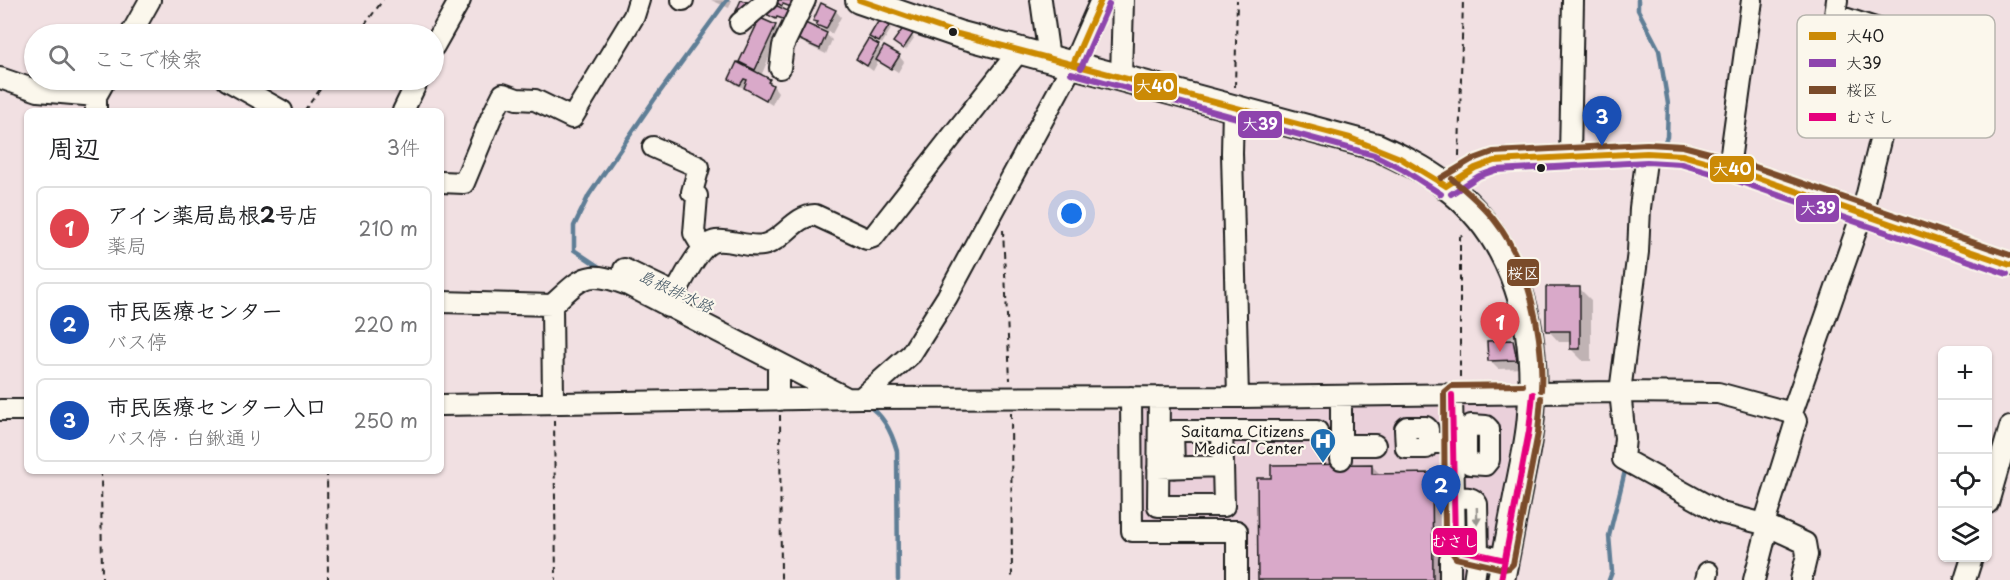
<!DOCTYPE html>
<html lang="ja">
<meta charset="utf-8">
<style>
:root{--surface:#fff;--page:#f6f6f6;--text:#202124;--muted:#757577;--line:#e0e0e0;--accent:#1f6fb2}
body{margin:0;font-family:"Playpen Sans","Klee One",sans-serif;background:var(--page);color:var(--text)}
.controls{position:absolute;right:18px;bottom:18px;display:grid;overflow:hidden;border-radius:9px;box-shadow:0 2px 4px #0004}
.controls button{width:54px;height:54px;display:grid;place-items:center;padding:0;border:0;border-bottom:2px solid var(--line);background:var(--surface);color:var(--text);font:30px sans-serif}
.you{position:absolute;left:1072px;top:214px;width:21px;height:21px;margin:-15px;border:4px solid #fff;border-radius:50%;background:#1a73e8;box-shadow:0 0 0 9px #1a73e833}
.badge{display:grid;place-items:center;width:39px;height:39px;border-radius:50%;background:var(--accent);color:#fff;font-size:20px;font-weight:700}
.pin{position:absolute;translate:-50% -50px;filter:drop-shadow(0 2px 3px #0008)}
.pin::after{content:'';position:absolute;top:32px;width:21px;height:18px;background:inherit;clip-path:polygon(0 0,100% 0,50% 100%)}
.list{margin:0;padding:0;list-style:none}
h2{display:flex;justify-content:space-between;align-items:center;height:78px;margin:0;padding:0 24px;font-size:26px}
h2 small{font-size:20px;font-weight:400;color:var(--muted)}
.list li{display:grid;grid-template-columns:39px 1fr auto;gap:18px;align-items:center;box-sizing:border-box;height:84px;margin:0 12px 12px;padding:0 12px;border:2px solid var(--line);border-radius:9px}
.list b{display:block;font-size:22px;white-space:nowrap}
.list p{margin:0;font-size:20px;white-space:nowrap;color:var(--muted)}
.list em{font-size:20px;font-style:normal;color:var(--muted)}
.icon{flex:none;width:33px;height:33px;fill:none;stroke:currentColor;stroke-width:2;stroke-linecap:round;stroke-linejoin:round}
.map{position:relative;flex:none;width:2010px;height:580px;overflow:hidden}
.search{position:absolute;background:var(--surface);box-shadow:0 2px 4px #0004;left:24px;top:24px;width:420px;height:66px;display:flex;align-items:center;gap:15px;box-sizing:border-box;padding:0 21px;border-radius:33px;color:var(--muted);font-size:22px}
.panel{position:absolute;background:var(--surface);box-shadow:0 2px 4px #0004;left:24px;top:108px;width:420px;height:366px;border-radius:9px}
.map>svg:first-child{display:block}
.built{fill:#ead0da}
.shadow{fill:#0003}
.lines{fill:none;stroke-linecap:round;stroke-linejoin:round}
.stream{stroke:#5e7e96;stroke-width:4.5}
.building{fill:#d9a9c9;stroke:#1c1c1c;stroke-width:1.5}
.minor-casing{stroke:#1c1c1c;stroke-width:24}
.major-casing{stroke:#1c1c1c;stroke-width:30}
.path{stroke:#1c1c1c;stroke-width:2;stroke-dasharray:6 4.5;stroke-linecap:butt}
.minor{stroke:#fbf7ec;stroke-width:20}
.major{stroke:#fbf7ec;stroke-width:26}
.bus-1-casing{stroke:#fbf7ec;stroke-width:10}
.bus-2-casing{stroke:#fbf7ec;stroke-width:10}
.bus-3-casing{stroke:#fbf7ec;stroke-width:10}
.bus-4-casing{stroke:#fbf7ec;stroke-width:10}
.bus-1{stroke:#cb8a06;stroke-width:6}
.bus-2{stroke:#8e44ad;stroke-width:6}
.bus-3{stroke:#7a4b2a;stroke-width:6}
.bus-4{stroke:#e5007d;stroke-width:6}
.oneway{fill:#97948e}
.bus-dot{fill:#1c1c1c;stroke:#fbf7ec;stroke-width:2}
.labels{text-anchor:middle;stroke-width:4.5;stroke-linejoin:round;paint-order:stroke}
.poi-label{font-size:15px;fill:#1c1c1c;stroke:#fbf7ec;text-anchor:end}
.water-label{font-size:16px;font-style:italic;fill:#425563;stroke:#fbf7ec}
.key{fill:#fbf7ec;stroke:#b8b5ae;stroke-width:1.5}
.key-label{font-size:16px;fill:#1c1c1c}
.line-badge{stroke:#fbf7ec;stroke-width:2}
.badge-label{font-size:16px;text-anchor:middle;font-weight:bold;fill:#fff}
</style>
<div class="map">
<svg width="2010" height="580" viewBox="0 0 2010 580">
<rect width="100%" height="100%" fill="#f1e0e2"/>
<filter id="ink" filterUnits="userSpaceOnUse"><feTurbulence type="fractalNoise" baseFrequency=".0167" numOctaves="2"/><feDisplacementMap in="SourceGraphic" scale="12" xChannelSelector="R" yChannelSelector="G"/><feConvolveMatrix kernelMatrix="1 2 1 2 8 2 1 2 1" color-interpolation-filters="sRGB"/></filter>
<g filter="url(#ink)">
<!-- built -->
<path class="built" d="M1519 401 1487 580H1246L1244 525H1138L1139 403Z"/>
<!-- shadow -->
<path class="shadow" d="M711 0H732L729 8Z
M822 5 836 11 841 17 832 34 824 30 815 20Z
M760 20 775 26 780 32 761 76 769 80 778 92 772 105 747 89 736 85 730 79Z
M806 25 827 35 832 40 826 54 805 44 800 39Z
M888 27 891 29 882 44 873 39Z
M904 29 914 38 906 50 898 44Z
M878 46 883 51 899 56 904 62 897 74 898 72 879 60 873 71 857 59Z
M1579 288 1591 300V361H1583L1571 349V342H1559L1548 330Z
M1513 342 1522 351 1525 368 1498 369 1489 360Z
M1371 465 1381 475H1432L1444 487V580H1259L1273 480Z"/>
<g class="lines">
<!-- stream -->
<path class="stream" d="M1638 0V10L1659 50 1668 104 1667 137 1661 149
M604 270 574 250V226L589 195 654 100 727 0
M867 405C884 415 892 433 897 451L898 580
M1609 580 1612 572 1609 536 1626 467"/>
</g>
<!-- building -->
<path class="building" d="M741 0 751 3 745 15 736 11Z
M772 0H795L791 7 783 4 782 6Z
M771 3 790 12 786 20 777 17 776 19 766 14Z
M821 3 836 10 826 29 816 25 818 22 813 21Z
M760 18 776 25 755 70 739 62Z
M879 20 889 26 879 42 869 37Z
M805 23 827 33 820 49 798 39Z
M904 27 913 34 903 49 893 42Z
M868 39 879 45 867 66 856 59Z
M884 46 900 55 891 69 876 60Z
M737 62 770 79 768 82 773 85 766 100 744 88 747 80 744 79 740 85 729 79Z
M1546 287H1580V349H1570V331H1546Z
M1513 340 1517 360 1488 361 1487 341Z
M1372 464V474L1432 473 1433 580H1258L1257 478H1271V465Z"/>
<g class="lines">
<!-- minor casing -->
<g class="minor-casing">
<path id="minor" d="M682 0H683
M1041 0 1049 58
M740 23 767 0
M131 34 150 0
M434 46 460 0
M780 68 783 46 805 0
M0 78 38 91 96 96
M1121 78 1123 0
M227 80 282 111
M1233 108 1232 153 1238 397
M96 111V96L105 80
M403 111 418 80
M653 147 699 167 692 192 697 196 694 233 703 248
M1647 153 1640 208 1638 252 1620 392 1625 438 1623 459 1721 513 1764 524
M1570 156 1573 0
M1729 168 1752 0
M441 182 464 183 491 118 503 94 517 99 535 100 572 118 634 16 639 0
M1446 186 1475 168 1494 161 1647 153 1682 155 1729 168 2010 265
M624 269 676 294
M441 302 552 305C583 277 586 269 628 285L845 397
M552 305 553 402
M668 307C677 292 698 243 716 241 731 239 748 248 763 245 783 241 794 216 815 215L867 239 873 237 1019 51
M778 363V395L780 400
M1452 395 1455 544 1460 550 1505 560
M1131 397 1132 531H1237V580
M861 398 911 354 947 297 1073 64 1101 0
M441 405 861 398 1238 397 1620 392 1718 393 1792 413
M0 410H27
M1471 425 1486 426 1489 429V460L1485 465 1470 464 1466 460V430Z
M1222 431 1223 466
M1428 443V429L1426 427H1407L1405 429 1406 448H1426L1428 443H1466
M1341 445H1375
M1341 459V396
M1158 468 1223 466 1224 506H1158L1159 397
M1174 468 1173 431H1317
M1453 498C1462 498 1472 495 1477 504L1478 554 1474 580
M1988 503 2010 427
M1450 580V559L1456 546
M1706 580 1708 572
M1754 580 1768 526
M1801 580 1807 555 1805 543 1764 524 1796 421 1792 413 1862 214 1904 43 1903 37 1835 15 1837 0
M1965 580 1972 558"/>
</g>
<!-- major casing -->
<g class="major-casing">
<path id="major" d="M859 0 958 34 1377 147C1401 158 1424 169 1445 185 1516 238 1539 328 1531 414 1530 435 1525 456 1521 477 1514 511 1508 546 1501 580"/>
</g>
<!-- path -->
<path class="path" d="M358 34 383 0
M1235 87 1237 0
M304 111 327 80
M1459 156 1463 0
M1003 230 1010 380
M1460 377V237L1466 234
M1011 413 1012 580
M780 415 781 580
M554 420 556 580
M101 471 102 580
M327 471 328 580"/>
<!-- minor -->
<use href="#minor" class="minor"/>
<!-- major -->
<use href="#major" class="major"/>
<!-- bus-1 casing -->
<g class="bus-1-casing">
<path id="bus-1" d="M859 0 958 34 1350 138 1400 158 1446 186
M1073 64 1101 0
M1446 186 1475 168 1494 161 1647 153 1682 155 1729 168 2010 265"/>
</g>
<!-- bus-2 casing -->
<g class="bus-2-casing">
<path id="bus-2" d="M1081 68 1109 4
M1071 73 1374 155 1402 169 1441 194
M1451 194 1479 176 1496 170 1647 162 1681 164 1726 177 2007 274"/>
</g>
<!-- bus-3 casing -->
<g class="bus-3-casing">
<path id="bus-3" d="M1441 178 1471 160 1493 152 1647 144 1683 146 1732 159 2010 255
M1452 179C1467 192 1483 205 1495 221 1529 264 1544 336 1541 390
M1523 385 1451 386 1444 392 1445 542 1456 558 1504 569 1509 568 1513 564 1538 433 1541 398"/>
</g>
<!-- bus-4 casing -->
<g class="bus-4-casing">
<path id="bus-4" d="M1452 395 1455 544 1460 550 1505 560
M1501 580 1529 431 1533 394"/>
</g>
<!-- bus-1 -->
<use href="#bus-1" class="bus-1"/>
<!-- bus-2 -->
<use href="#bus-2" class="bus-2"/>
<!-- bus-3 -->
<use href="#bus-3" class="bus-3"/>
<!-- bus-4 -->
<use href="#bus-4" class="bus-4"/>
</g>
<!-- one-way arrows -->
<defs><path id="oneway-solid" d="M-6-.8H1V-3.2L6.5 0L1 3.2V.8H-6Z" transform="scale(1.5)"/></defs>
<use class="oneway" href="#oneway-solid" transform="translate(1477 516) rotate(89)"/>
</g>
<!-- icons -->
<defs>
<g id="hospital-pin" transform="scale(1.35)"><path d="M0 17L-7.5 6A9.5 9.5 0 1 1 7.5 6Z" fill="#1f6fb2" stroke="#fbf7ec"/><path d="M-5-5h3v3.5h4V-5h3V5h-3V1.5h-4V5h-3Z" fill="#fff"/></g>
</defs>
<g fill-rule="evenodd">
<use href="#hospital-pin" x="1323" y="441"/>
</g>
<!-- markers -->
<g class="bus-dot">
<circle cx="953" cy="32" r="5"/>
<circle cx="1541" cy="168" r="5"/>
</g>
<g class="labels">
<!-- poi labels -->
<g class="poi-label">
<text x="1304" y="437">Saitama Citizens<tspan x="1304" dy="17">Medical Center</tspan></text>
</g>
<!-- water labels -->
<g class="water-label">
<text transform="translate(676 291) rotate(25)" y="6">島根排水路</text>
</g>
</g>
<!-- legend -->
<rect x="1797" y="15" width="198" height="123" rx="9" class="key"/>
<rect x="1809" y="32" width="27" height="8" fill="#cb8a06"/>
<rect x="1809" y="59" width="27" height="8" fill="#8e44ad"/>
<rect x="1809" y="86" width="27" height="8" fill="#7a4b2a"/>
<rect x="1809" y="113" width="27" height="8" fill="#e5007d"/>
<g class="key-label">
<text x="1846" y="42">大40</text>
<text x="1846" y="69">大39</text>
<text x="1846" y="96">桜区</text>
<text x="1846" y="123">むさし</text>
</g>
<g class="line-badge">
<rect x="1133" y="72" width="45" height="29" rx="6" fill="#cb8a06"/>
<rect x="1237" y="110" width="46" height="29" rx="6" fill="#8e44ad"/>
<rect x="1709" y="155" width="46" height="28" rx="6" fill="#cb8a06"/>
<rect x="1795" y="194" width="45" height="29" rx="6" fill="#8e44ad"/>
<rect x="1506" y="258" width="34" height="29" rx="6" fill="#7a4b2a"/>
<rect x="1432" y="527" width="46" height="29" rx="6" fill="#e5007d"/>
</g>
<g class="badge-label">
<text x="1155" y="92">大40</text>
<text x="1260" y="130">大39</text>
<text x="1732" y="175">大40</text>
<text x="1818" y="214">大39</text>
<text x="1523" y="279">桜区</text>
<text x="1455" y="547">むさし</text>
</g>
</svg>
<div class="controls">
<button>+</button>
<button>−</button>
<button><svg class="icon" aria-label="locate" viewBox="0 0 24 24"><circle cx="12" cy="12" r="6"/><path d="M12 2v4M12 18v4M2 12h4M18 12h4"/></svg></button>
<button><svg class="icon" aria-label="layers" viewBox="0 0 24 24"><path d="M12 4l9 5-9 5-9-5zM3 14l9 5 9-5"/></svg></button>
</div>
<div class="you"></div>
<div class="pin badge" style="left:1500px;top:352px;background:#e0444e">1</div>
<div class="pin badge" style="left:1441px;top:515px;background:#1a4fb4">2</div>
<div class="pin badge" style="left:1602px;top:146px;background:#1a4fb4">3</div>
<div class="search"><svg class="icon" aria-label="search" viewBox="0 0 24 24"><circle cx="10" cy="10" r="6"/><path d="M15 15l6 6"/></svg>ここで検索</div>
<section class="panel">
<h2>周辺<small>3件</small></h2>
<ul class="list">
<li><span class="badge" style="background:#e0444e">1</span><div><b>アイン薬局島根2号店</b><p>薬局</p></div><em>210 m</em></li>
<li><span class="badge" style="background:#1a4fb4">2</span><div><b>市民医療センター</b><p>バス停</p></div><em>220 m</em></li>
<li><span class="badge" style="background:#1a4fb4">3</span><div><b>市民医療センター入口</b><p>バス停 · 白鍬通り</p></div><em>250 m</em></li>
</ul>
</section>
</div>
